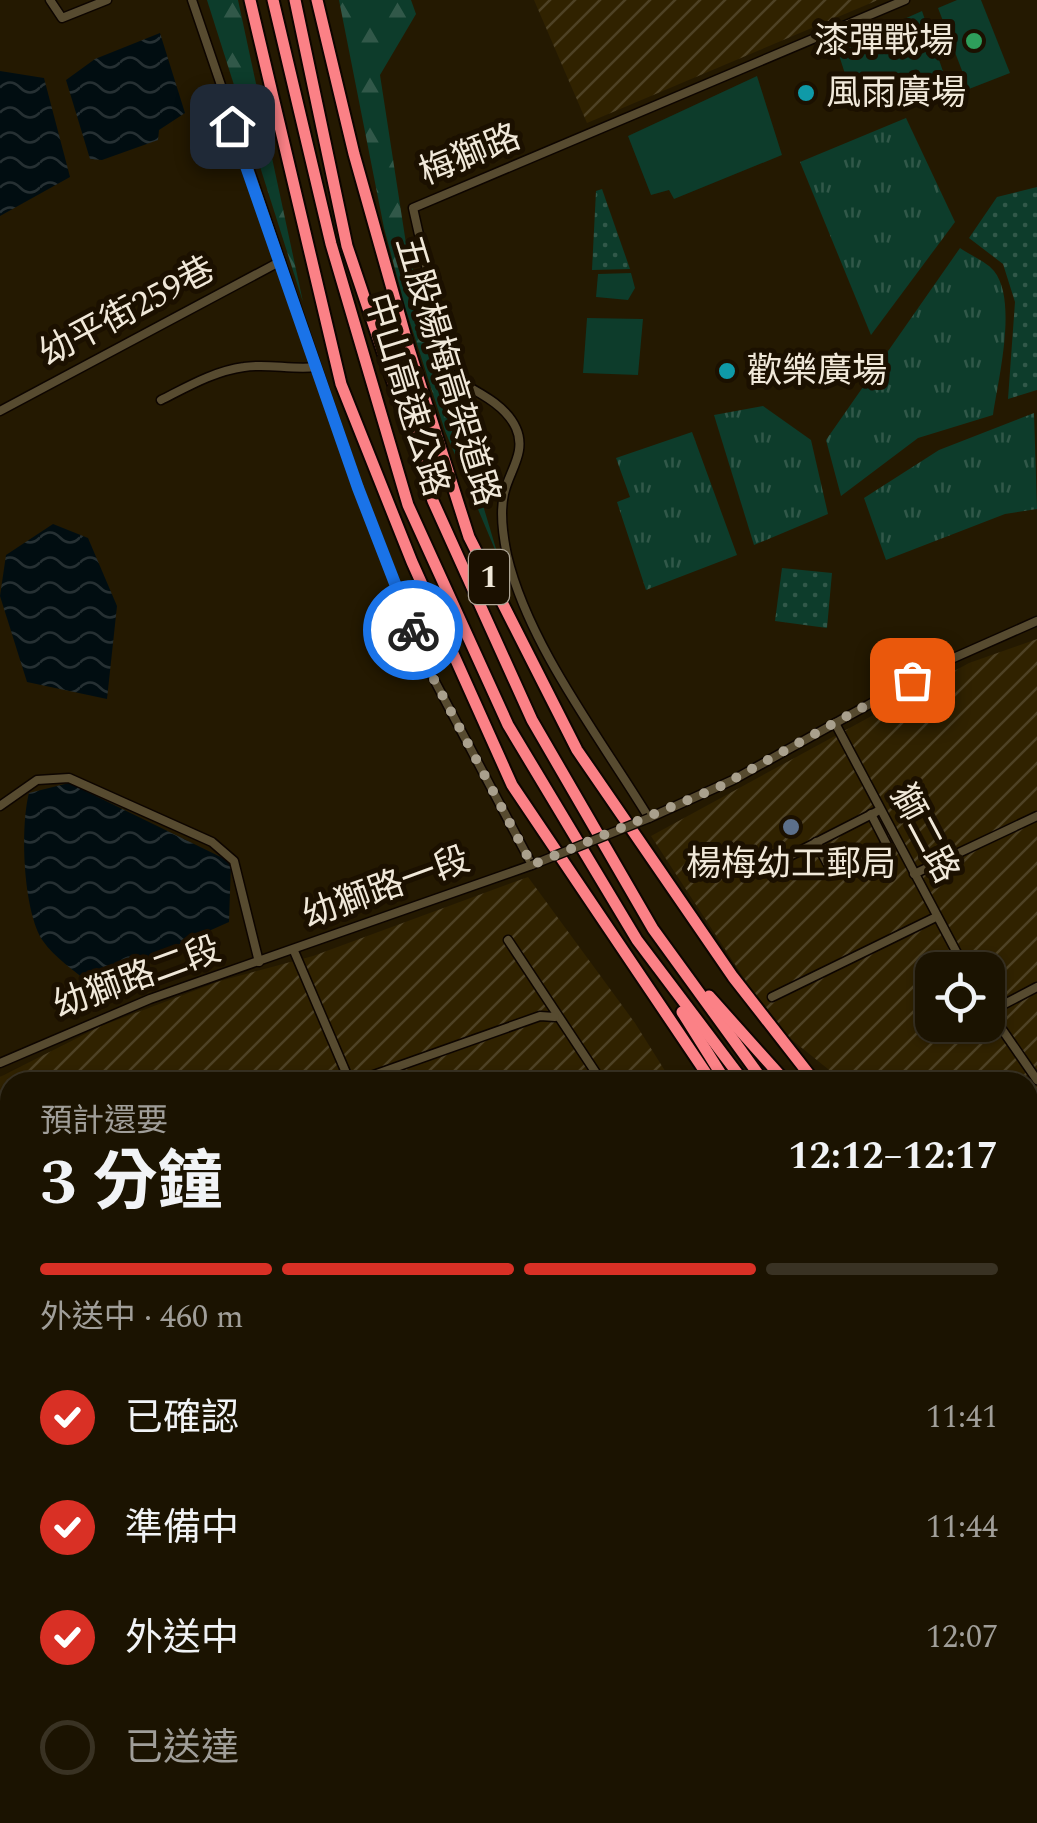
<!DOCTYPE html>
<html lang="zh-TW">
<head>
<meta charset="utf-8">
<style>
  body { margin:0; font-family:Spectral,"Noto Sans TC",serif; background:#241c0b; color:#f1f3f6; height:100vh; display:flex; flex-direction:column; font-size:38px; white-space:nowrap }
  * { box-sizing:border-box; margin:0 }
  p { font-size:32px; color:#a09e99 }
  .icon { flex:none; width:55px; height:55px; fill:none; stroke:currentColor; stroke-width:2; stroke-linecap:round; stroke-linejoin:round }
  .map { position:relative; flex:1; overflow:hidden }
  .details { position:absolute; left:0px; top:1072px; width:1038px; height:752px; display:flex; flex-direction:column; background:#1b1301; border-radius:30px 30px 0 0; box-shadow:0 2px 8px #0004,0 0 0 2px #393223 }
  .details>* { flex:none }
  .tools { position:absolute; left:915px; top:952px; display:grid; gap:20px }
  .tools a { display:grid; place-items:center; width:90px; height:90px; border-radius:20px; background:#1b1301; box-shadow:0 2px 8px #0004,0 0 0 2px #393223; font-size:50px }
  .pin { position:absolute; display:grid; place-items:center; width:85px; height:85px; color:#fff; margin:-42px; border-radius:20px; box-shadow:0 5px 15px #0006 }
  .courier { position:absolute; display:grid; place-items:center; width:100px; height:100px; margin:-50px; border:8px solid #1a73e8; border-radius:50%; background:#fff; color:#222; box-shadow:0 2px 12px #0007 }
  .overview em { font-style:normal; font-weight:700 }
  .overview div { display:flex; flex-direction:column-reverse }
  .overview { display:flex; align-items:center; justify-content:space-between; height:170px; padding:0 40px }
  h1 { font-size:65px; font-weight:700; line-height:75px }
  .bar { display:grid; grid-template-columns:repeat(4,1fr); gap:15px 10px; align-content:center; height:120px; padding:0 40px }
  .bar i { height:12px; border-radius:8px; background:#393223 }
  .bar .selected { background:#d93025 }
  .bar p { grid-column:span 4 }
  ol { padding:0 40px; list-style:none }
  li { display:flex; align-items:center; gap:30px; height:110px }
  li p { margin-inline-start:auto }
  li .icon { padding:10px; border-radius:50%; background:#d93025; color:#fff; stroke-width:4 }
  li:last-child { color:#a09e99 }
  li i { width:55px; height:55px; border:5px solid #393223; border-radius:50% }
  .map>svg:first-child { display:block }
  .industrial { fill:url(#industrial-furrows); fill-rule:evenodd }
  .grass { fill:url(#grass-tufts) }
  .forest { fill:url(#forest-firs) }
  .park { fill:#0d3c2b }
  .garden { fill:url(#garden-dots) }
  .water { fill:url(#water-waves) }
  .lines { fill:none; stroke-linecap:round; stroke-linejoin:round }
  .minor-casing { stroke:#0d0500; stroke-width:11 }
  .highway-casing { stroke:#0d0500; stroke-width:15 }
  .minor { stroke:#574b30; stroke-width:8 }
  .highway { stroke:#fb8186; stroke-width:11 }
  .minor-bridge-casing { stroke:#0d0500; stroke-width:11; stroke-linecap:butt }
  .minor-bridge { stroke:#574b30; stroke-width:8 }
  .done { stroke:#a9a08d; stroke-width:10; stroke-dasharray:0 18 }
  .route { stroke:#1a73e8; stroke-width:12 }
  .leisure-dot { fill:#2e9e5b; stroke:#1b1000; stroke-width:4 }
  .culture-dot { fill:#0f9aa8; stroke:#1b1000; stroke-width:4 }
  .service-dot { fill:#5c6f8a; stroke:#1b1000; stroke-width:4 }
  .labels { text-anchor:middle; dominant-baseline:central; stroke-width:10; stroke-linejoin:round; paint-order:stroke }
  .shield { fill:#1b1000; stroke:#b0a798; stroke-width:2.5 }
  .shield-label { font-size:32px; font-weight:bold; fill:#f0e8d9 }
  .poi-label { font-size:35px; fill:#f0e8d9; stroke:#1b1000; text-anchor:start }
  .street-label { font-size:35px; fill:#f0e8d9; stroke:#1b1000 }
</style>
</head>
<body>
<div class="map">
<svg width="1037" height="1823" viewBox="0 0 1037 1823">
  <defs>
    <pattern id="industrial-furrows" width="10" height="10" patternUnits="userSpaceOnUse" patternTransform="scale(2.5)"><rect width="10" height="10" fill="#302200"/><path d="M-1 1l2-2M0 10L10 0M9 11l2-2" fill="none" stroke="#4e4225"/></pattern>
    <pattern id="grass-tufts" width="24" height="20" patternUnits="userSpaceOnUse" patternTransform="scale(2.5)"><rect width="24" height="20" fill="#0d3c2b"/><path d="M3 7l-1-3M5 7V3M7 7l1-3M15 17l-1-3M17 17v-4M19 17l1-3" fill="none" stroke="#315849"/></pattern>
    <pattern id="forest-firs" width="22" height="20" patternUnits="userSpaceOnUse" patternTransform="scale(2.5)"><rect width="22" height="20" fill="#0d3c2b"/><path d="M5 1l3.5 6h-7zM16 11l3.5 6h-7z" fill="#315849"/></pattern>
    <pattern id="garden-dots" width="8" height="8" patternUnits="userSpaceOnUse" patternTransform="scale(2.5)"><rect width="8" height="8" fill="#0d3c2b"/><path d="M2 2h.1M6 6h.1" fill="none" stroke="#315849" stroke-width="1.8" stroke-linecap="round"/></pattern>
    <pattern id="water-waves" width="16" height="10" patternUnits="userSpaceOnUse" patternTransform="scale(2.5)"><rect width="16" height="10" fill="#010d11"/><path d="M0 5q4-4 8 0t8 0" fill="none" stroke="#263033"/></pattern>
  </defs>
  <rect width="100%" height="100%" fill="#241901"/>
  <g class="industrial">
    <polygon points="534,0 878,0 587,123"/>
    <path d="M1037,639v573l-9,-2v-128h-184l-68,-55 -125,-191 318,-173zM932,970h56v55h-56z"/>
    <polygon points="528,877 635,1023 672,1082 10,1082 10,1283 0,1262 0,1077 101,1026 220,981 313,956"/>
  </g>
  <g class="grass">
    <polygon points="906,118 955,222 871,335 800,162"/>
    <path d="M960,248c10,7 27,14 34,23 24,30 4,109 -1,144l-75,23 -77,58 -15,-56z"/>
    <polygon points="763,406 811,440 828,514 754,545 714,415"/>
    <polygon points="1034,413 1037,509 1005,514 886,560 864,498 939,450"/>
    <polygon points="692,432 737,555 646,590 617,502 630,497 616,458"/>
  </g>
  <g class="forest">
    <polygon points="207,0 238,0 303,302"/>
    <polygon points="339,0 411,0 416,14 380,75 407,250 499,559 445,431 406,310 384,228"/>
  </g>
  <g class="park">
    <polygon points="957,0 981,0 1010,73 969,89 938,8"/>
    <polygon points="922,11 945,77 856,108 837,49"/>
    <polygon points="757,76 782,155 674,199 669,190 651,195 628,136"/>
    <polygon points="631,273 635,288 628,300 596,297 598,274"/>
    <polygon points="587,318 643,319 638,375 583,373"/>
  </g>
  <g class="garden">
    <polygon points="1037,187 1037,390 1008,399 1015,302 1003,264 969,238 997,197"/>
    <polygon points="602,189 630,269 592,270 596,191"/>
    <polygon points="782,568 832,573 827,628 775,621"/>
  </g>
  <g class="water">
    <polygon points="160,33 185,113 159,130 158,140 102,160 90,159 66,80 95,59"/>
    <polygon points="0,71 44,78 70,177 0,216"/>
    <polygon points="53,524 88,538 117,606 107,699 27,682 0,596 6,555"/>
    <path d="M69,783l162,79 -2,60 -139,62c-15,-13 -36,-27 -47,-43 -20,-30 -23,-114 -14,-148z"/>
  </g>
  <g class="lines">
    <g class="minor-casing">
      <g id="minor">
        <polyline points="50,0 62,18 107,0"/>
        <path d="M905,0l-492,208 38,169c22,13 54,26 65,51 11,24 -7,43 -12,66 -4,18 -1,42 3,61 21,90 94,184 142,263l84,-38 216,-120 88,-39"/>
        <path d="M161,400c26,-13 53,-29 83,-33 23,-4 48,3 72,0"/>
        <polyline points="0,411 281,261"/>
        <polyline points="835,723 966,970"/>
        <polyline points="0,806 37,780 69,778 212,842 234,861 259,962"/>
        <polyline points="816,842 832,872 887,845 871,814"/>
        <polyline points="776,863 876,812"/>
        <polyline points="914,874 1037,816"/>
        <polyline points="508,940 602,1082"/>
        <polyline points="294,951 350,1082"/>
        <polyline points="772,997 936,917"/>
        <polyline points="988,1009 1037,1080"/>
        <polyline points="989,1012 1037,987"/>
        <polyline points="0,1063 150,999 532,865 429,670 358,488 192,0"/>
        <polyline points="354,1082 540,1016 555,1017"/>
        <polyline points="1028,1243 1037,1240"/>
        <polyline points="0,1262 10,1280"/>
        <polyline points="1028,1464 1037,1469"/>
        <polyline points="0,1677 10,1688"/>
        <polyline points="1028,1751 1037,1731"/>
        <polyline points="0,1752 10,1743"/>
        <polyline points="0,1789 10,1806"/>
        <polyline points="16,1815 21,1823"/>
        <polyline points="511,1815 515,1823"/>
        <polyline points="653,1823 673,1815"/>
        <polyline points="993,1823 997,1815"/>
      </g>
    </g>
    <g class="highway-casing">
      <g id="highway">
        <polyline points="250,0 341,384 412,562 512,785 712,1082"/>
        <polyline points="273,0 331,244 408,505 508,725 637,940 744,1082"/>
        <polyline points="295,0 347,246 433,501 532,720 653,929 764,1082"/>
        <polyline points="317,0 354,154 409,349 469,537 577,750 733,977 815,1082"/>
        <polyline points="709,996 786,1082"/>
        <polyline points="682,1012 726,1082"/>
        <polyline points="1028,1218 1037,1224"/>
        <polyline points="1028,1300 1037,1309"/>
        <polyline points="1028,1353 1037,1361"/>
        <polyline points="1028,1376 1037,1384"/>
        <polyline points="1028,1409 1037,1417"/>
        <polyline points="1028,1424 1037,1425"/>
      </g>
    </g>
    <use href="#minor" class="minor"/>
    <use href="#highway" class="highway"/>
    <g class="minor-bridge-casing">
      <polyline id="minor-bridge" points="532,865 649,818"/>
    </g>
    <use href="#minor-bridge" class="minor-bridge"/>
  </g>
  <g class="lines">
    <polyline class="done" points="413,630 429,670 532,865 719,787 912,680"/>
    <polyline class="route" points="232,126 358,488 413,630"/>
  </g>
  <circle class="leisure-dot" cx="974" cy="41" r="10"/>
  <g class="culture-dot">
    <circle cx="806" cy="93" r="10"/>
    <circle cx="727" cy="371" r="10"/>
  </g>
  <circle class="service-dot" cx="791" cy="827" r="10"/>
  <g class="labels">
    <rect class="shield" x="469" y="550" width="40" height="54" rx="8"/>
    <g class="shield-label">
      <text x="489" y="577">1</text>
    </g>
    <g class="poi-label">
      <text x="954" y="41" text-anchor="end">漆彈戰場</text>
      <text x="826" y="93">風雨廣場</text>
      <text x="747" y="371">歡樂廣場</text>
      <text x="791" y="864" text-anchor="middle">楊梅幼工郵局</text>
    </g>
    <g class="street-label">
      <text transform="translate(470 155) rotate(-22)">梅獅路</text>
      <text transform="translate(127 312) rotate(-28)">幼平街259巷</text>
      <text transform="translate(447 371) rotate(73)">五股楊梅高架道路</text>
      <text transform="translate(406 395) rotate(73)">中山高速公路</text>
      <text transform="translate(924 834) rotate(62)">獅二路</text>
      <text transform="translate(386 888) rotate(-20)">幼獅路一段</text>
      <text transform="translate(137 978) rotate(-20)">幼獅路二段</text>
    </g>
  </g>
</svg>
<div class="tools">
<a><svg class="icon" aria-label="locate" viewBox="0 0 24 24"><circle cx="12" cy="12" r="6"/><path d="M12 2v4M12 18v4M2 12h4M18 12h4"/></svg></a>
</div>
<div class="pin" style="left:912px;top:680px;background:#ea580c"><svg class="icon" aria-label="bag" viewBox="0 0 24 24"><path d="M5 8h14l-1 12H6zM9 8a3 3 0 0 1 6 0"/></svg></div>
<div class="pin" style="left:232px;top:126px;background:#1f2937"><svg class="icon" aria-label="home" viewBox="0 0 24 24"><path d="M3 11l9-7 9 7M6 9v11h12V9"/></svg></div>
<div class="courier" style="left:413px;top:630px"><svg class="icon" aria-label="bike" viewBox="0 0 24 24"><circle cx="6" cy="16" r="4"/><circle cx="18" cy="16" r="4"/><path d="M6 16l4-8h5l3 8M10 8l3 8H6M13 5h3"/></svg></div>
<section class="details">
<div class="overview"><div><h1>3 分鐘</h1><p>預計還要</p></div><em>12:12–12:17</em></div>
<div class="bar"><i class="selected"></i><i class="selected"></i><i class="selected"></i><i></i><p>外送中 · 460 m</p></div>
<ol>
<li><svg class="icon" aria-label="check" viewBox="0 0 24 24"><path d="M5 12l5 5 9-10"/></svg>已確認<p>11:41</p></li>
<li><svg class="icon" aria-label="check" viewBox="0 0 24 24"><path d="M5 12l5 5 9-10"/></svg>準備中<p>11:44</p></li>
<li><svg class="icon" aria-label="check" viewBox="0 0 24 24"><path d="M5 12l5 5 9-10"/></svg>外送中<p>12:07</p></li>
<li><i></i>已送達</li>
</ol>
</section>
</div>
</body>
</html>
